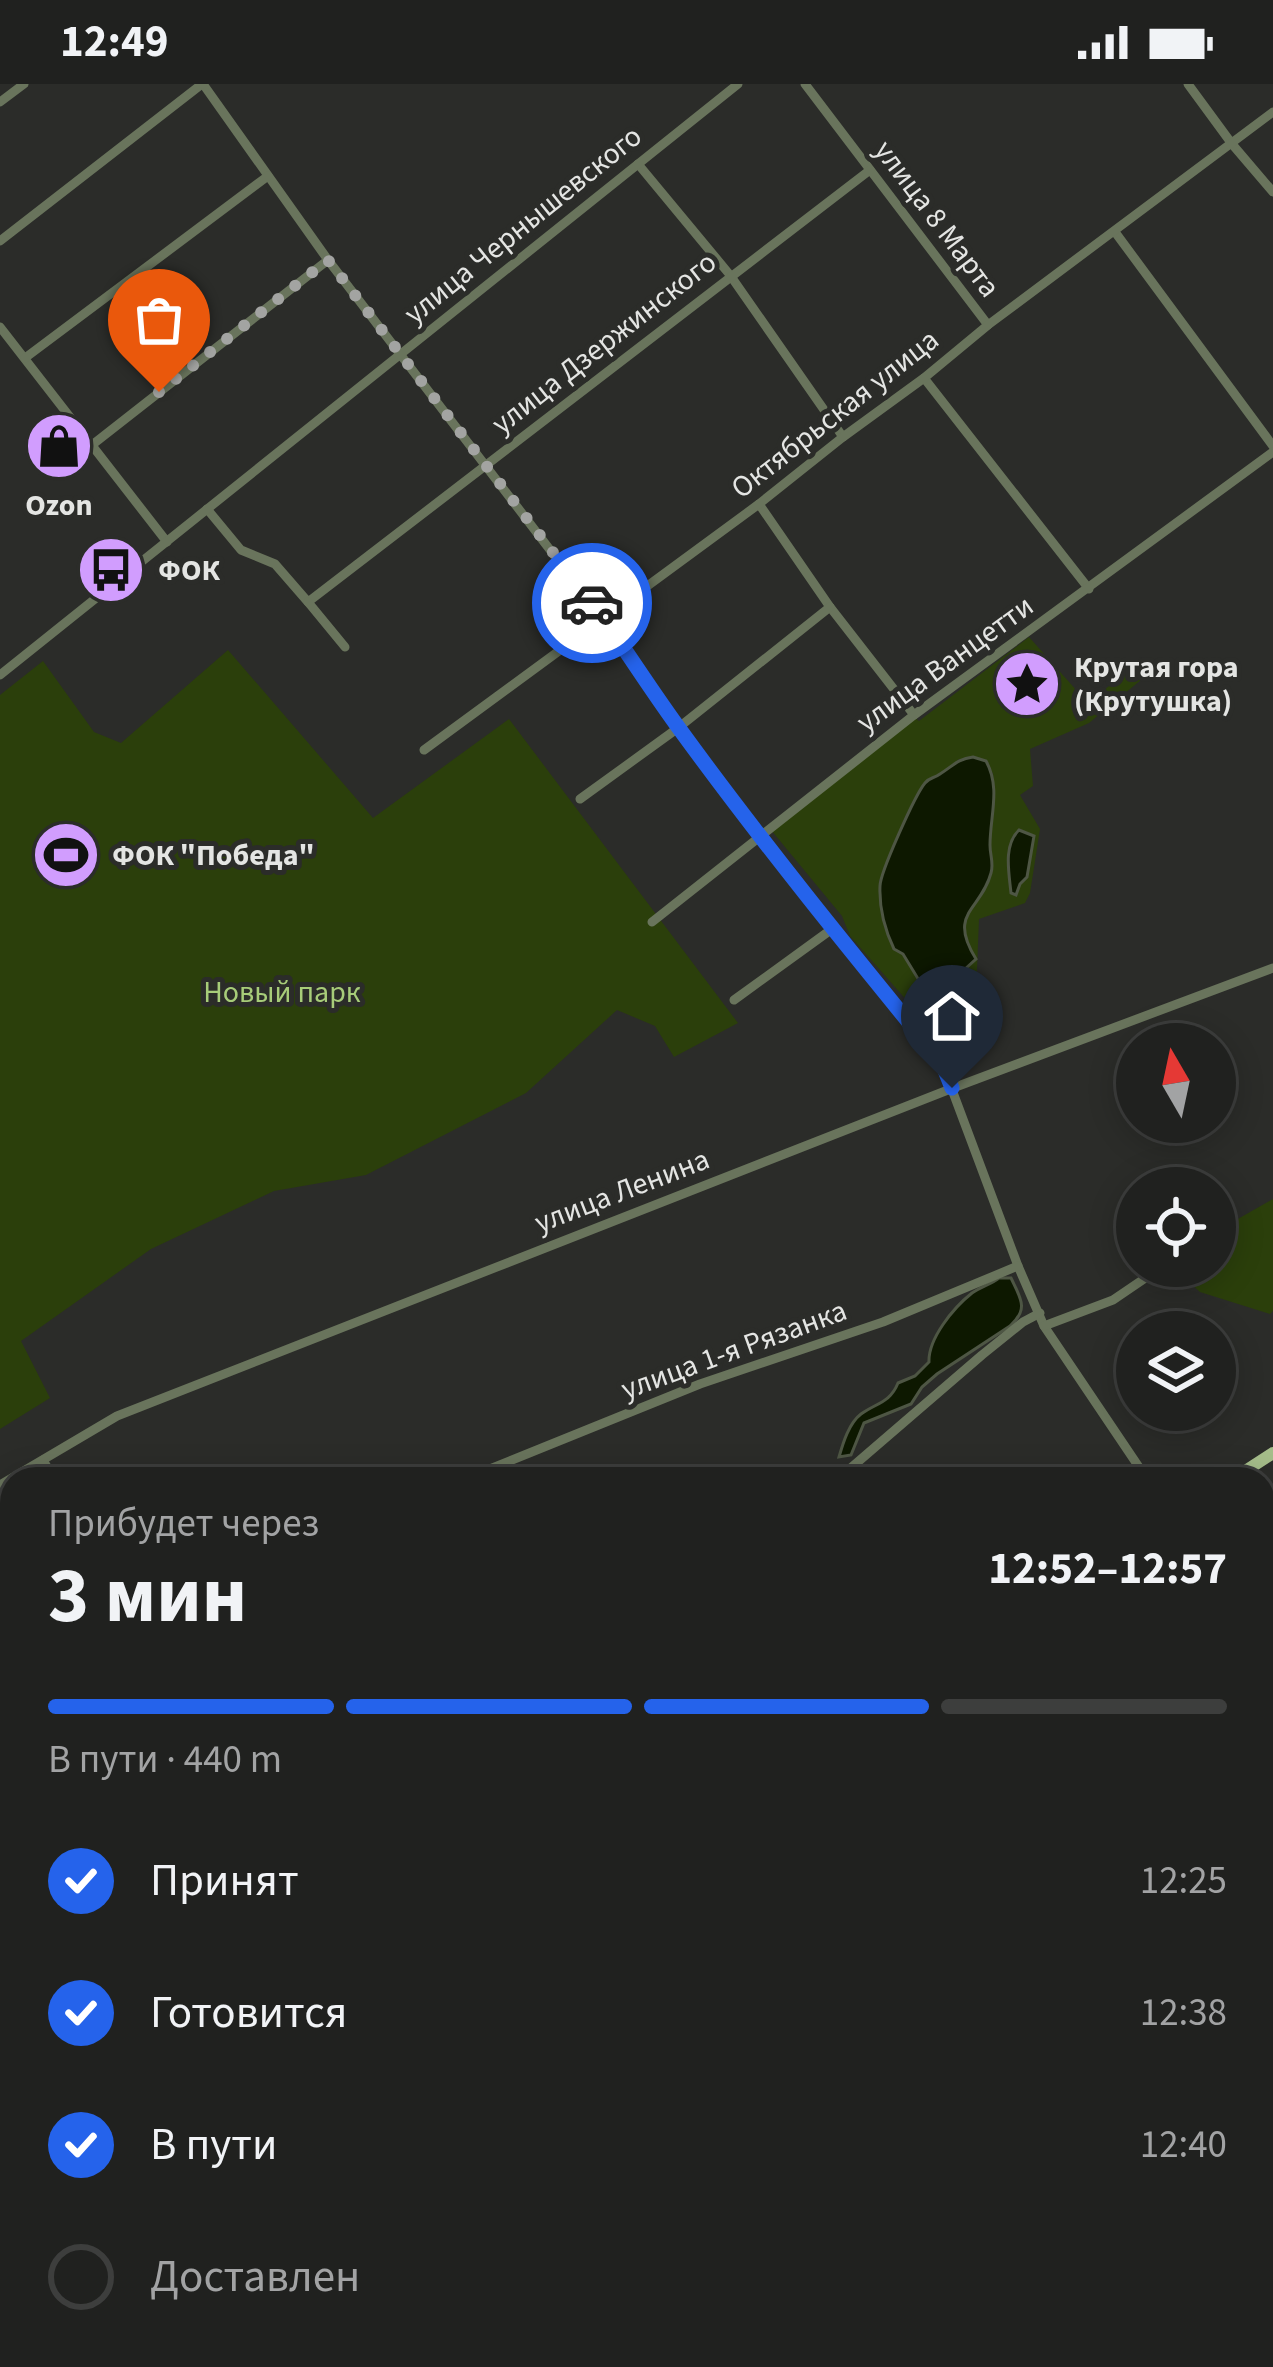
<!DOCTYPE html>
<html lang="ru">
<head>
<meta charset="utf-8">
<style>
  body { margin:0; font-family:"Source Sans 3",sans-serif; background:#2d2e2c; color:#f1f3f6; height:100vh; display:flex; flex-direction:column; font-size:45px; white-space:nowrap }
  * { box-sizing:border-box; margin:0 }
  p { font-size:39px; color:#a2a3a4 }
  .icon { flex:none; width:66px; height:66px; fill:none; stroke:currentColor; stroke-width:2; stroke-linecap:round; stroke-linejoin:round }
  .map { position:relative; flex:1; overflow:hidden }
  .side { position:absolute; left:0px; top:1383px; width:1275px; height:900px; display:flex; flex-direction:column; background:#20211f; border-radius:36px 36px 0 0; box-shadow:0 6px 30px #0003,0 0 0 3px #3d3e3d }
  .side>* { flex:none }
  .needle { width:78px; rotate:351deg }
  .controls { position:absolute; left:1116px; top:939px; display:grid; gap:24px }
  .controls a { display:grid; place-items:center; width:120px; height:120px; border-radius:50%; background:#20211f; box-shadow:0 6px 30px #0003,0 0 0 3px #3d3e3d; font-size:60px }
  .pin { position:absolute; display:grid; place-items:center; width:102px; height:102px; color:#fff; margin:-123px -51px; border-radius:50% 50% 50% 0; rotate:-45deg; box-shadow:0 0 12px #0007 }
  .pin .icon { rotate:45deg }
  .courier { position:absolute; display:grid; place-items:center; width:120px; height:120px; margin:-60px; border:9px solid #2563eb; border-radius:50%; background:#fff; color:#222; box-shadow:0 3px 15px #0007 }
  .overview em { font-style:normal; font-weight:700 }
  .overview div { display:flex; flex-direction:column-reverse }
  .overview { display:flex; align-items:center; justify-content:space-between; height:204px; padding:0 48px }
  h1 { font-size:78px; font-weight:700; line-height:90px }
  .bar { display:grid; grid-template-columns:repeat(4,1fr); gap:18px 12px; align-content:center; height:144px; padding:0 48px }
  .bar i { height:15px; border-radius:9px; background:#3d3e3d }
  .bar .active { background:#2563eb }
  .bar p { grid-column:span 4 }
  ol { padding:0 48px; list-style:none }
  li { display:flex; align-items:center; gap:36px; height:132px }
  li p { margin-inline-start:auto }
  li .icon { padding:12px; border-radius:50%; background:#2563eb; color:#fff; stroke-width:4 }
  li:last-child { color:#a2a3a4 }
  li i { width:66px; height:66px; border:6px solid #3d3e3d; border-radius:50% }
  .status { display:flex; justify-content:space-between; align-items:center; height:84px; padding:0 60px; background:#20211f; direction:ltr }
  .status svg { height:33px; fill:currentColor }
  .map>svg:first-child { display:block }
  .green { fill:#2b3f0b; fill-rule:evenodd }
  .water { fill:#0d1800; stroke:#4e5644; stroke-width:3 }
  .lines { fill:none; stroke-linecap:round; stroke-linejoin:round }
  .minor { stroke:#69745c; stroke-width:9 }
  .major { stroke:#a5bd8a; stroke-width:12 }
  .done { stroke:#a3a4a2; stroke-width:12; stroke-dasharray:0 21.6 }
  .route { stroke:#2563eb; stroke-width:15 }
  .labels { text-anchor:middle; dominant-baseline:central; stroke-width:10; stroke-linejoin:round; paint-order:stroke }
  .street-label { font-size:30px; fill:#e4e5e3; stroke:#2b2c29 }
  .poi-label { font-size:30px; font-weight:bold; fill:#e4e5e3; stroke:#2b2c29; text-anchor:start }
  .park-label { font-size:30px; fill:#a7cc79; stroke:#2b2c29 }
</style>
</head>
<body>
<div class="status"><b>12:49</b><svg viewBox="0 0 49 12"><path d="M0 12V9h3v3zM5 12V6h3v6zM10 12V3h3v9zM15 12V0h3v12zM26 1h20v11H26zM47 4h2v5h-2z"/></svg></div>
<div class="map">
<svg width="1273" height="2283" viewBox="0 0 1273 2283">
  <rect width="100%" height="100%" fill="#2b2c29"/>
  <g class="green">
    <path d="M1029,553l49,55 22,1 35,-27 6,8 6,1 -58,48 -59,26 3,37 -13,9 20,34 -10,64 -5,10 -46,16 -3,75 -44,35 -82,-93 -8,-20 -71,-86 144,-112 4,3zM959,675l34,14c2,24 -2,46 -3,69 0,10 4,19 2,29 -7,39 -45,38 -16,88l-44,41 -29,-46 -22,-54 -2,-19 8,-13 1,-10 18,-43 20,-34 14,-6z"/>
    <polygon points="228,566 373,734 509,635 738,939 674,973 655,942 617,926 526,1009 366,1091 274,1107 151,1165 21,1257 50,1314 0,1345 0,611 43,577 94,648 121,659"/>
    <polygon points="1273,1115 1273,1227 1270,1230 1200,1208 1172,1182 1215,1182 1215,1148"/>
    <polygon points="764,2271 834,2273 954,2283 786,2283"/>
  </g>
  <g class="water">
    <path d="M973,673l13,4c15,27 4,55 4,84 0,11 4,18 1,28 -10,38 -44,39 -15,86l-45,41 -28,-46 -9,-5c-10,-21 -15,-40 -14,-63 0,-13 35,-91 45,-103 5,-6 8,-4 15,-9 13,-8 17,-15 33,-17z"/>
    <path d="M1019,746l15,6 -7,41 -7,7 -4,11 -5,-2c-2,-20 -8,-48 8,-63z"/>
    <path d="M999,1194h12c10,21 18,31 -1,48l-73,48 -15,13 -11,17 -47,19 -13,32 -12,2c4,-14 10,-34 22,-43 15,-11 29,-11 37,-31l17,-7 14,-14c-1,-23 24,-54 43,-69 9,-6 19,-9 27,-15z"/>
  </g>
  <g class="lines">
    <g class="minor">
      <polyline points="203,0 328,176 603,535 678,644 759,751 832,845 942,979 1018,1182 1044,1242 1147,1395"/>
      <polyline points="805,0 988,241"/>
      <polyline points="1188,0 1232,60 1273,108"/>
      <polyline points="0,18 24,0"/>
      <polyline points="638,80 730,191 843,353"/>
      <polyline points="1115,148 1273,362"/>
      <polyline points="0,157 202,0"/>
      <polyline points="0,243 167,458"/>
      <polyline points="25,274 268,92"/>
      <polyline points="924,294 1089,505"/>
      <polyline points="92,361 328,176"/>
      <polyline points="759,420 830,523 914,631"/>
      <polyline points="207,425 241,466 275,480 308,518 870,86"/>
      <polyline points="308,518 345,563"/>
      <polyline points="0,591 738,0"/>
      <polyline points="424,666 759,420 843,353 924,294 988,241 1273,28"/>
      <polyline points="580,715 678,644 830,523"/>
      <polyline points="652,838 914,631 1273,368"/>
      <polyline points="734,916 832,845"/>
      <polyline points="1044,1242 1113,1216 1163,1182"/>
      <polyline points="43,1376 54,1395"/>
      <polyline points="465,1395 700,1300 883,1238 1018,1182"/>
      <polyline points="838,1395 982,1271 1023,1238 1040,1229"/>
      <polyline points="0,1401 117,1332 953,1004 1273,884"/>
      <polyline points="1263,1472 1273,1488"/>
      <polyline points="0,1490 12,1520"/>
      <polyline points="1263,1535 1273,1528"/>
      <polyline points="1263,1698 1273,1690"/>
      <polyline points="0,1742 12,1763"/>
      <polyline points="0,1784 12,1777"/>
      <polyline points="1263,1816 1273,1822"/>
      <polyline points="1263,1942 1273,1948"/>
      <polyline points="0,2005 12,2052"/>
      <polyline points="1263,2066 1273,2071"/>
      <polyline points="0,2135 12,2127"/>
      <polyline points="1263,2192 1273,2197"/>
      <polyline points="138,2271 145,2283"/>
      <polyline points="295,2271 301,2283"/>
      <polyline points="418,2271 424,2283"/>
      <polyline points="541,2271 547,2283"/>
      <polyline points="759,2271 777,2283"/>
      <polyline points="866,2271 1007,2279 1019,2279 1030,2271"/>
      <polyline points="1141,2271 1179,2283"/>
      <polyline points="653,2283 671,2275"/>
    </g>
    <g class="major">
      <polyline points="1233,1395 1273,1369"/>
      <polyline points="724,2283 731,2271"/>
    </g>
  </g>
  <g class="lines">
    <polyline class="done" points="159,308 328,176 592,519"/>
    <path class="route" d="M592,519c31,42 58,86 89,128 83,114 172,223 261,332l10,25"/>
  </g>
  <defs>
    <g id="shop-disc" transform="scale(3.45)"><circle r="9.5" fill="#d19dfe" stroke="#2b2c29"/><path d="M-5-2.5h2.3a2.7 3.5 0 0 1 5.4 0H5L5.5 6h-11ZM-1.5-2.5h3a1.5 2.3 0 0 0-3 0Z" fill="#111"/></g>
    <g id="bus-disc" transform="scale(3.45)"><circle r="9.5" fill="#d19dfe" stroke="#2b2c29"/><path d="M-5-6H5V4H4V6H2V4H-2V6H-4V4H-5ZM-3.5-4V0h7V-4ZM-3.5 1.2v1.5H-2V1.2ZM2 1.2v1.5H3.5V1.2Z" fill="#111"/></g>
    <g id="sight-disc" transform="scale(3.45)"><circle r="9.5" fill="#d19dfe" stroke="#2b2c29"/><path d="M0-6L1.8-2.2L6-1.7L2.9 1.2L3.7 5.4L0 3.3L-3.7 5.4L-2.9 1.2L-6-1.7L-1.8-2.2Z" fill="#111"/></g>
    <g id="stadium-disc" transform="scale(3.45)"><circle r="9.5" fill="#d19dfe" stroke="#2b2c29"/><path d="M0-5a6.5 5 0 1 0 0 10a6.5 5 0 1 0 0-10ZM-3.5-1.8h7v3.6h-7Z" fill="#111"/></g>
  </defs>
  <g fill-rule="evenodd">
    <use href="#shop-disc" x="59" y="362"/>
    <use href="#bus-disc" x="111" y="486"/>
    <use href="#sight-disc" x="1027" y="600"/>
    <use href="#stadium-disc" x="66" y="771"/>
  </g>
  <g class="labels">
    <g class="street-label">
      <text transform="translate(937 135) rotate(53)">улица 8 Марта</text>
      <text transform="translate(523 141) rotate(-39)">улица Чернышевского</text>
      <text transform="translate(604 259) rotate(-38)">улица Дзержинского</text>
      <text transform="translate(835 330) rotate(-38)">Октябрьская улица</text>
      <text transform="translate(945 580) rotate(-36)">улица Ванцетти</text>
      <text transform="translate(622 1107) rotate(-21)">улица Ленина</text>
      <text transform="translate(734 1266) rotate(-20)">улица 1-я Рязанка</text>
    </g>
    <g class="poi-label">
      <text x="59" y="421" text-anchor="middle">Ozon</text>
      <text x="158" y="486">ФОК</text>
      <text x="1074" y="583">Крутая гора<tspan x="1074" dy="34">(Крутушка)</tspan></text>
      <text x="112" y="771">ФОК "Победа"</text>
    </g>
    <g class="park-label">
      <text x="282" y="908">Новый парк</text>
    </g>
  </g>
</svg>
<div class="controls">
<a><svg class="needle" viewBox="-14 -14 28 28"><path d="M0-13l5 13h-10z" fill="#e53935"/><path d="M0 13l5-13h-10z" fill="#a2a3a4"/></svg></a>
<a><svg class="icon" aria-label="locate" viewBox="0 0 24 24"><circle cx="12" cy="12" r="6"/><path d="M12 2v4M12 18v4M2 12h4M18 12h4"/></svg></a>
<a><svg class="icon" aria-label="layers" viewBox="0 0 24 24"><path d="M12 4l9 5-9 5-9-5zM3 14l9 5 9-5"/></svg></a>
</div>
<div class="pin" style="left:159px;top:308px;background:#ea580c"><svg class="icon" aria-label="bag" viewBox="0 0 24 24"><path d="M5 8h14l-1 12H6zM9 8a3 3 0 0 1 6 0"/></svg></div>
<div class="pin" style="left:952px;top:1004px;background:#1f2937"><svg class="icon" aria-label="home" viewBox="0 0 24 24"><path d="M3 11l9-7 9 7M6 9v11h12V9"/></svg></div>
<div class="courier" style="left:592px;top:519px"><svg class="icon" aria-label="car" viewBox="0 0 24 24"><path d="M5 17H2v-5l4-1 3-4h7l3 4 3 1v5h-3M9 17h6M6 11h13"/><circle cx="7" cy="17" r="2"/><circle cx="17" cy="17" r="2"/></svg></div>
<section class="side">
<div class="overview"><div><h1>3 мин</h1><p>Прибудет через</p></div><em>12:52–12:57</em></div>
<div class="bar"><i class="active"></i><i class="active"></i><i class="active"></i><i></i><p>В пути · 440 m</p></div>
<ol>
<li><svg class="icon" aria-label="check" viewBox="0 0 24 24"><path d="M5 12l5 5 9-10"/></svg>Принят<p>12:25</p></li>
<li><svg class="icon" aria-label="check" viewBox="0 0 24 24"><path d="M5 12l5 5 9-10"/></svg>Готовится<p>12:38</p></li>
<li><svg class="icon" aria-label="check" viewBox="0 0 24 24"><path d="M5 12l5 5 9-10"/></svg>В пути<p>12:40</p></li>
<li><i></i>Доставлен</li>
</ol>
</section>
</div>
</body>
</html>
